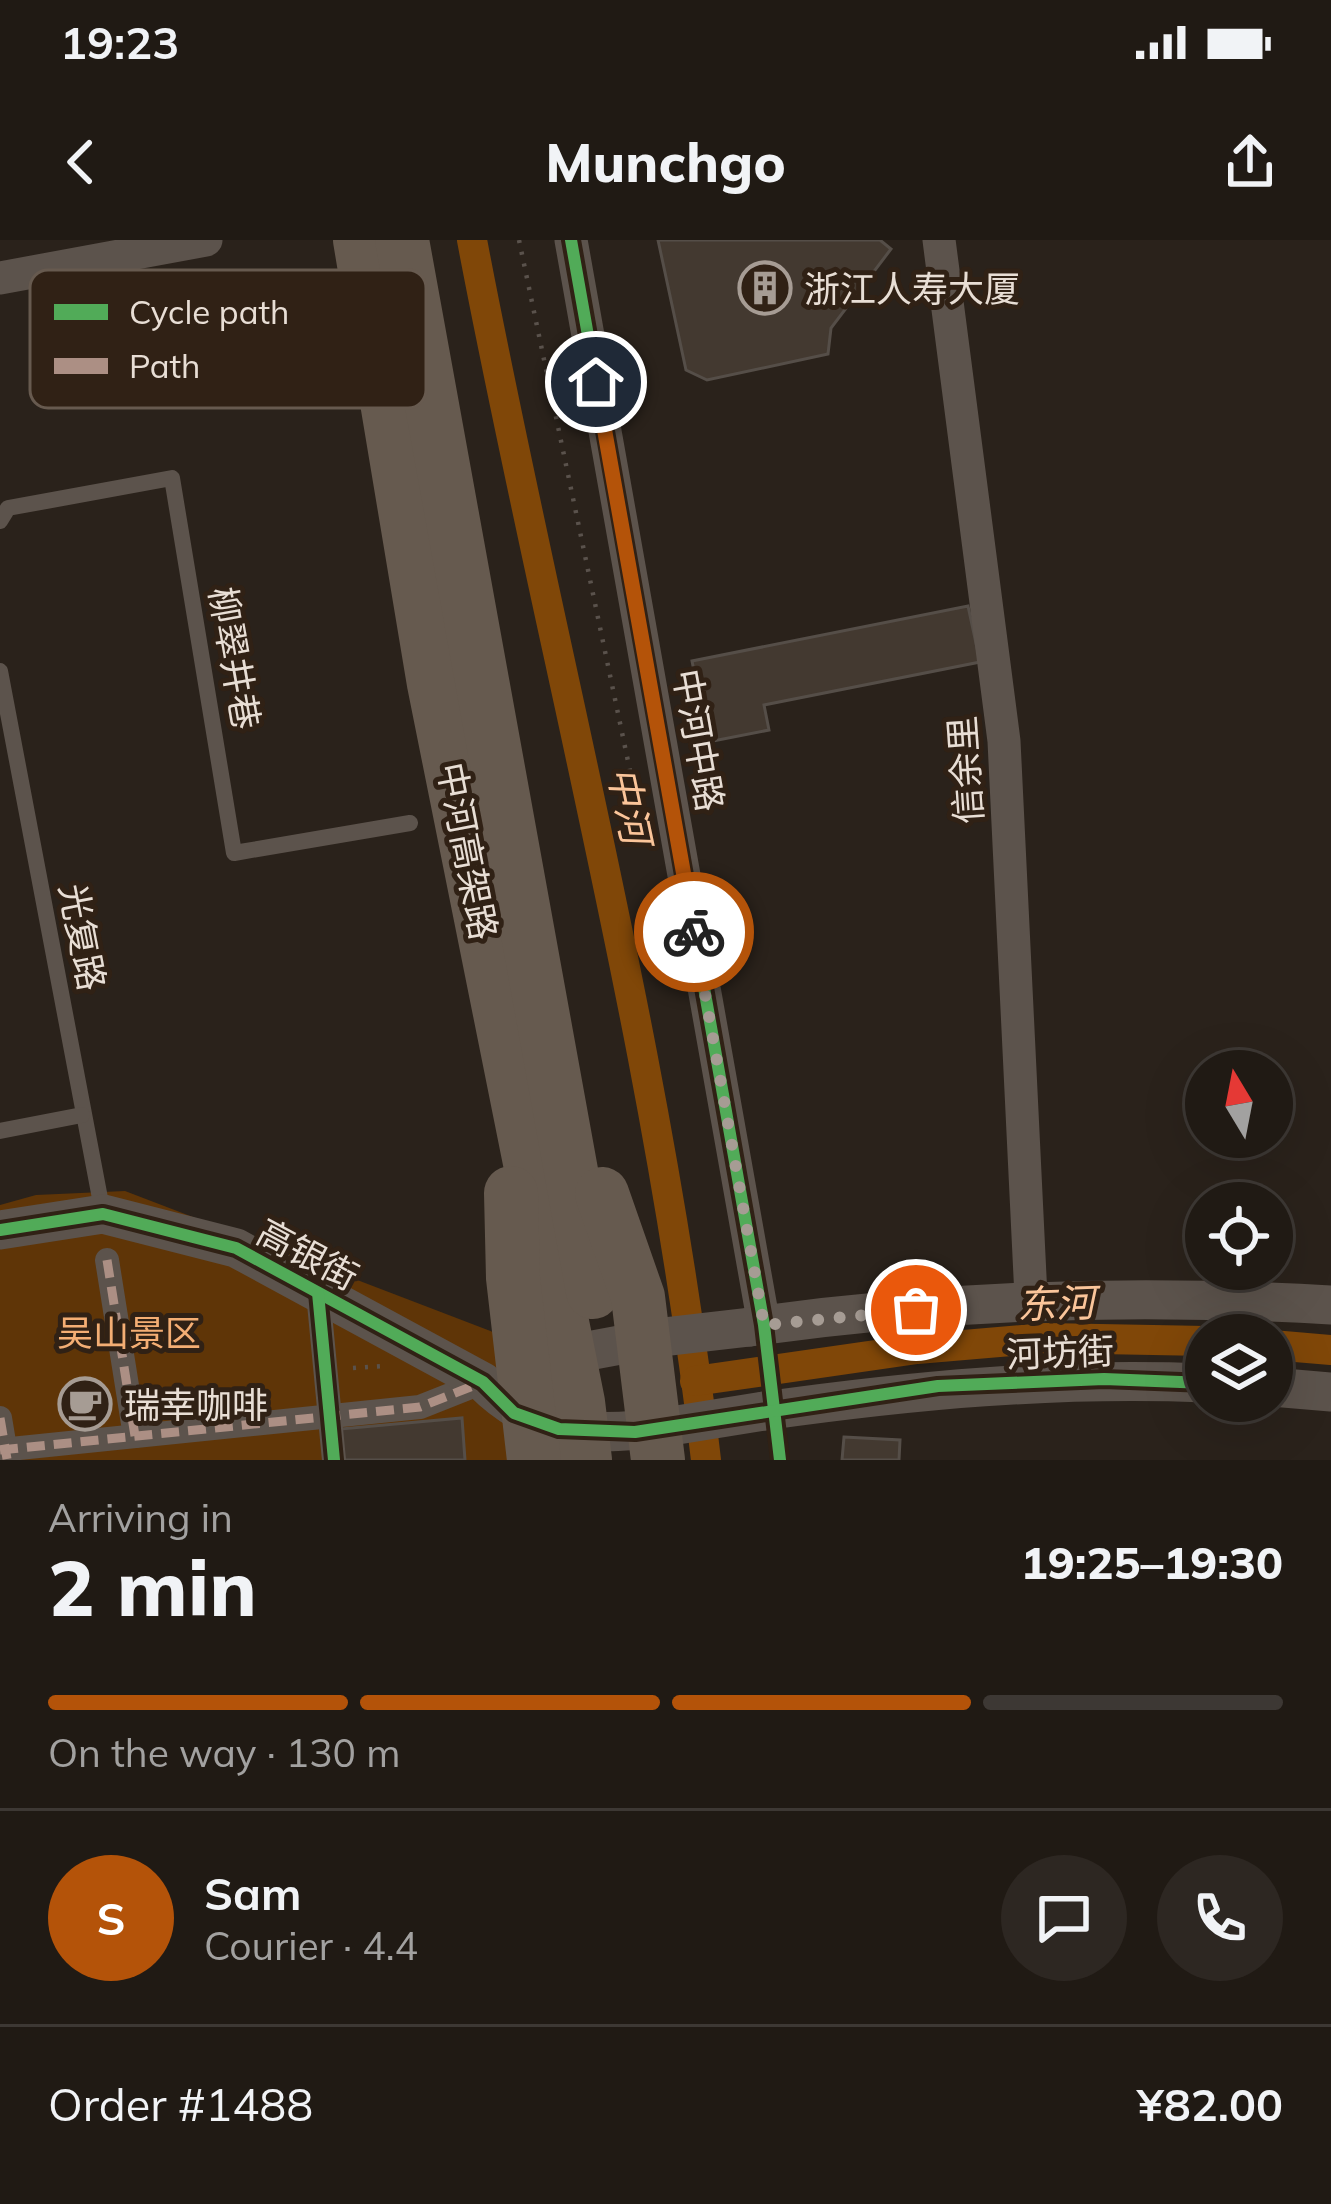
<!DOCTYPE html>
<html lang="en">
<head>
<meta charset="utf-8">
<style>
  body { margin:0; font-family:Mulish,"Noto Sans SC",sans-serif; background:#2d2722; color:#f1f3f6; height:100vh; display:flex; flex-direction:column; font-size:45px; white-space:nowrap }
  * { box-sizing:border-box; margin:0 }
  p { font-size:39px; color:#a2a1a0 }
  .icon { flex:none; width:66px; height:66px; fill:none; stroke:currentColor; stroke-width:2; stroke-linecap:round; stroke-linejoin:round }
  .map { position:relative; height:1220px; overflow:hidden }
  .details { display:flex; flex-direction:column; background:#201a14; flex:1 }
  .details>* { flex:none }
  .needle { width:78px; rotate:350deg }
  .tools { position:absolute; left:1185px; top:810px; display:grid; gap:24px }
  .tools a { display:grid; place-items:center; width:108px; height:108px; border-radius:50%; background:#201a14; box-shadow:0 12px 48px #0002,0 0 0 3px #3d3834; font-size:60px }
  .pin { position:absolute; display:grid; place-items:center; width:102px; height:102px; color:#fff; margin:-51px; border:6px solid #fff; border-radius:50%; box-shadow:0 3px 12px #0007 }
  .courier { position:absolute; display:grid; place-items:center; width:120px; height:120px; margin:-60px; border:9px solid #b45309; border-radius:50%; background:#fff; color:#222; box-shadow:0 3px 15px #0007 }
  .overview em { font-style:normal; font-weight:800 }
  .overview div { display:flex; flex-direction:column-reverse }
  .overview { display:flex; align-items:center; justify-content:space-between; height:204px; padding:0 48px }
  h1 { font-size:78px; font-weight:800; line-height:90px }
  .bar { display:grid; grid-template-columns:repeat(4,1fr); gap:18px 12px; align-content:center; height:144px; padding:0 48px }
  .bar i { height:15px; border-radius:9px; background:#3d3834 }
  .bar .current { background:#b45309 }
  .bar p { grid-column:span 4 }
  .line { display:flex; align-items:center; gap:30px; padding:0 48px; border-top:3px solid #3d3834 }
  .line div { flex:1 }
  .round { display:grid; place-items:center; flex:none; width:126px; height:126px; border-radius:63px; background:#2d2722 }
  .status { display:flex; justify-content:space-between; align-items:center; height:84px; padding:0 60px; background:#201a14; direction:ltr }
  .status svg { height:33px; fill:currentColor }
  header { display:flex; justify-content:space-between; align-items:center; height:156px; padding:0 48px; background:#201a14; font-size:54px; font-weight:800 }
  .map>svg:first-child { display:block }
  .green { fill:#5f3507 }
  .lines { fill:none; stroke-linecap:round; stroke-linejoin:round }
  .canal { stroke:#804708; stroke-width:30 }
  .building { fill:#433930; stroke:#554e48; stroke-width:3 }
  .path { stroke:#5a524c; stroke-width:4.5; stroke-dasharray:3 9; stroke-linecap:butt }
  .service { stroke:#5c534c; stroke-width:16 }
  .pedestrian { stroke:#5c534c; stroke-width:24 }
  .minor { stroke:#5c534c; stroke-width:33 }
  .tertiary { stroke:#5c534c; stroke-width:39 }
  .tertiary-bridge { stroke:#5c534c; stroke-width:39 }
  .trunk-bridge { stroke:#665a4f; stroke-width:54 }
  .quiet { stroke:#ac8f84; stroke-width:9; stroke-dasharray:18 9; stroke-linecap:butt }
  .cycleway-casing { stroke:#302115; stroke-width:20 }
  .cycleway { stroke:#51ab58; stroke-width:12 }
  .done { stroke:#a69c94; stroke-width:12; stroke-dasharray:0 21.6 }
  .route { stroke:#b45309; stroke-width:15 }
  .labels { text-anchor:middle; dominant-baseline:central; stroke-width:10; stroke-linejoin:round; paint-order:stroke }
  .poi-label { font-size:36px; fill:#e8ded5; stroke:#302115; text-anchor:start }
  .street-label { font-size:36px; fill:#e8ded5; stroke:#302115 }
  .park-label { font-size:36px; fill:#f4ae74; stroke:#302115 }
  .water-label { font-size:39px; font-style:italic; fill:#fbc59a; stroke:#302115 }
  .key { fill:#302115; stroke:#675a4f; stroke-width:3 }
  .key-label { font-size:33px; fill:#e8ded5 }
</style>
</head>
<body>
<div class="status"><b>19:23</b><svg viewBox="0 0 49 12"><path d="M0 12V9h3v3zM5 12V6h3v6zM10 12V3h3v9zM15 12V0h3v12zM26 1h20v11H26zM47 4h2v5h-2z"/></svg></div>
<header><svg class="icon" aria-label="back" viewBox="0 0 24 24"><path d="M15 5l-7 7 7 7"/></svg>Munchgo<svg class="icon" aria-label="share" viewBox="0 0 24 24"><path d="M12 15V3M7 8l5-5 5 5M5 13v7h14v-7"/></svg></header>
<div class="map">
<svg width="1331" height="1220" viewBox="0 0 1331 1220">
  <rect width="100%" height="100%" fill="#2a221b"/>
  <polygon class="green" points="125,951 519,1102 523,1220 0,1220 0,965 36,955"/>
  <g class="lines">
    <g class="canal">
      <path d="M472,0c77,406 187,808 234,1220"/>
      <polyline points="1272,1105 1331,1110"/>
      <polyline points="695,1141 917,1109 1046,1098 1206,1101"/>
    </g>
  </g>
  <g class="building">
    <polygon points="658,0 880,0 891,9 831,88 828,114 707,140 686,130"/>
    <polygon points="968,366 980,422 764,465 769,490 708,502 692,421"/>
    <polygon points="462,1178 465,1220 343,1220 340,1189"/>
    <polygon points="844,1197 900,1200 899,1220 842,1220"/>
  </g>
  <g class="lines">
    <g class="path">
      <polyline points="519,0 643,593"/>
      <polyline points="353,1128 384,1126"/>
    </g>
    <g class="service">
      <polyline points="0,281 8,268 172,238 234,613 410,583"/>
      <polyline points="0,431 103,974"/>
      <polyline points="0,891 82,875"/>
      <polyline points="764,1085 780,1220"/>
    </g>
    <g class="pedestrian">
      <polyline points="107,1020 135,1196"/>
      <polyline points="318,1053 334,1220"/>
      <polyline points="0,1178 7,1220"/>
      <polyline points="0,1210 420,1167 483,1142"/>
    </g>
    <g class="minor">
      <polyline points="571,0 764,1085"/>
      <polyline points="939,0 1004,501 1031,1057"/>
      <polyline points="0,38 206,0"/>
    </g>
    <g class="tertiary">
      <path d="M0,990l103,-16 133,34 247,134c55,55 113,55 188,44"/>
      <path d="M750,1087c194,-28 386,-33 581,-22"/>
      <polyline points="545,1119 663,1097"/>
      <polyline points="1272,1147 1331,1152"/>
      <path d="M764,1171c150,-21 290,-34 442,-28"/>
    </g>
    <g class="tertiary-bridge">
      <polyline points="663,1097 750,1087"/>
      <polyline points="671,1186 764,1171"/>
    </g>
    <g class="trunk-bridge">
      <polyline points="360,0 434,444 578,1162 585,1220"/>
      <polyline points="402,0 593,1052"/>
      <polyline points="511,953 513,1038 534,1220"/>
      <polyline points="602,954 638,1057 658,1220"/>
    </g>
    <g class="quiet">
      <polyline points="107,1020 135,1196"/>
      <polyline points="0,1178 7,1219"/>
      <polyline points="0,1210 420,1167 483,1142"/>
    </g>
    <g class="cycleway-casing">
      <g id="cycleway">
        <polyline points="571,0 764,1085 780,1220"/>
        <polyline points="0,990 103,974 236,1008 483,1142 514,1173 559,1189 635,1192 938,1146 1104,1139 1206,1143"/>
        <polyline points="318,1053 334,1220"/>
      </g>
    </g>
    <use href="#cycleway" class="cycleway"/>
  </g>
  <g class="lines">
    <polyline class="done" points="694,692 764,1085 916,1070"/>
    <polyline class="route" points="596,142 694,692"/>
  </g>
  <defs>
    <g id="building-ring" transform="scale(2.7)"><circle r="9.5" fill="#302115" stroke="#a69c94" stroke-width="1.5"/><path d="M-4-6H4V6H1V3H-1V6H-4ZM-2.5-4.3h1.7v1.8h-1.7ZM.8-4.3h1.7v1.8H.8ZM-2.5-1h1.7V.8h-1.7ZM.8-1h1.7V.8H.8Z" fill="#a69c94"/></g>
    <g id="cafe-ring" transform="scale(2.7)"><circle r="9.5" fill="#302115" stroke="#a69c94" stroke-width="1.5"/><path d="M-5.5-4.5H6V0H3Q3 3.5 0 3.5H-2.5Q-5.5 3.5-5.5 0ZM3-3.2v2h1.7v-2ZM-6 4.5H4V6H-6Z" fill="#a69c94"/></g>
  </defs>
  <g fill-rule="evenodd">
    <use href="#building-ring" x="765" y="48"/>
    <use href="#cafe-ring" x="85" y="1164"/>
  </g>
  <g class="labels">
    <g class="poi-label">
      <text x="804" y="48">浙江人寿大厦</text>
      <text x="124" y="1164">瑞幸咖啡</text>
    </g>
    <g class="street-label">
      <text transform="translate(235 418) rotate(80)">柳翠井巷</text>
      <text transform="translate(699 500) rotate(80)">中河中路</text>
      <text transform="translate(965 530) rotate(-94)">信余里</text>
      <text transform="translate(468 611) rotate(79)">中河高架路</text>
      <text transform="translate(83 697) rotate(79)">光复路</text>
      <text transform="translate(308 1014) rotate(28)">高银街</text>
      <text transform="translate(1060 1112) rotate(-2)">河坊街</text>
    </g>
    <g class="park-label">
      <text x="129" y="1092">吴山景区</text>
    </g>
    <g class="water-label">
      <text transform="translate(630 565) rotate(78)">中河</text>
      <text transform="translate(1056 1063) rotate(-2)">东河</text>
    </g>
  </g>
  <rect x="30" y="30" width="396" height="138" rx="18" class="key"/>
  <rect x="54" y="64" width="54" height="16" fill="#51ab58"/>
  <rect x="54" y="118" width="54" height="16" fill="#ac8f84"/>
  <g class="key-label">
    <text x="129" y="84">Cycle path</text>
    <text x="129" y="138">Path</text>
  </g>
</svg>
<div class="tools">
<a><svg class="needle" viewBox="-14 -14 28 28"><path d="M0-13l5 13h-10z" fill="#e53935"/><path d="M0 13l5-13h-10z" fill="#a2a1a0"/></svg></a>
<a><svg class="icon" aria-label="locate" viewBox="0 0 24 24"><circle cx="12" cy="12" r="6"/><path d="M12 2v4M12 18v4M2 12h4M18 12h4"/></svg></a>
<a><svg class="icon" aria-label="layers" viewBox="0 0 24 24"><path d="M12 4l9 5-9 5-9-5zM3 14l9 5 9-5"/></svg></a>
</div>
<div class="pin" style="left:916px;top:1070px;background:#ea580c"><svg class="icon" aria-label="bag" viewBox="0 0 24 24"><path d="M5 8h14l-1 12H6zM9 8a3 3 0 0 1 6 0"/></svg></div>
<div class="pin" style="left:596px;top:142px;background:#1f2937"><svg class="icon" aria-label="home" viewBox="0 0 24 24"><path d="M3 11l9-7 9 7M6 9v11h12V9"/></svg></div>
<div class="courier" style="left:694px;top:692px"><svg class="icon" aria-label="bike" viewBox="0 0 24 24"><circle cx="6" cy="16" r="4"/><circle cx="18" cy="16" r="4"/><path d="M6 16l4-8h5l3 8M10 8l3 8H6M13 5h3"/></svg></div>
</div>
<section class="details">
<div class="overview"><div><h1>2 min</h1><p>Arriving in</p></div><em>19:25–19:30</em></div>
<div class="bar"><i class="current"></i><i class="current"></i><i class="current"></i><i></i><p>On the way · 130 m</p></div>
<div class="line" style="height:216px"><b class="round" style="background:#b45309;color:#fff">S</b><div><b>Sam</b><p>Courier · 4.4</p></div><a class="round"><svg class="icon" aria-label="chat" viewBox="0 0 24 24"><path d="M4 5h16v11H9l-5 4z"/></svg></a><a class="round"><svg class="icon" aria-label="phone" viewBox="0 0 24 24"><path d="M5 4h4l2 5-3 2q2 4 5 5l2-3 5 2v4C11 20 4 13 5 4z"/></svg></a></div>
<div class="line" style="height:156px"><div>Order #1488</div><b>¥82.00</b></div>
</section>
</body>
</html>
